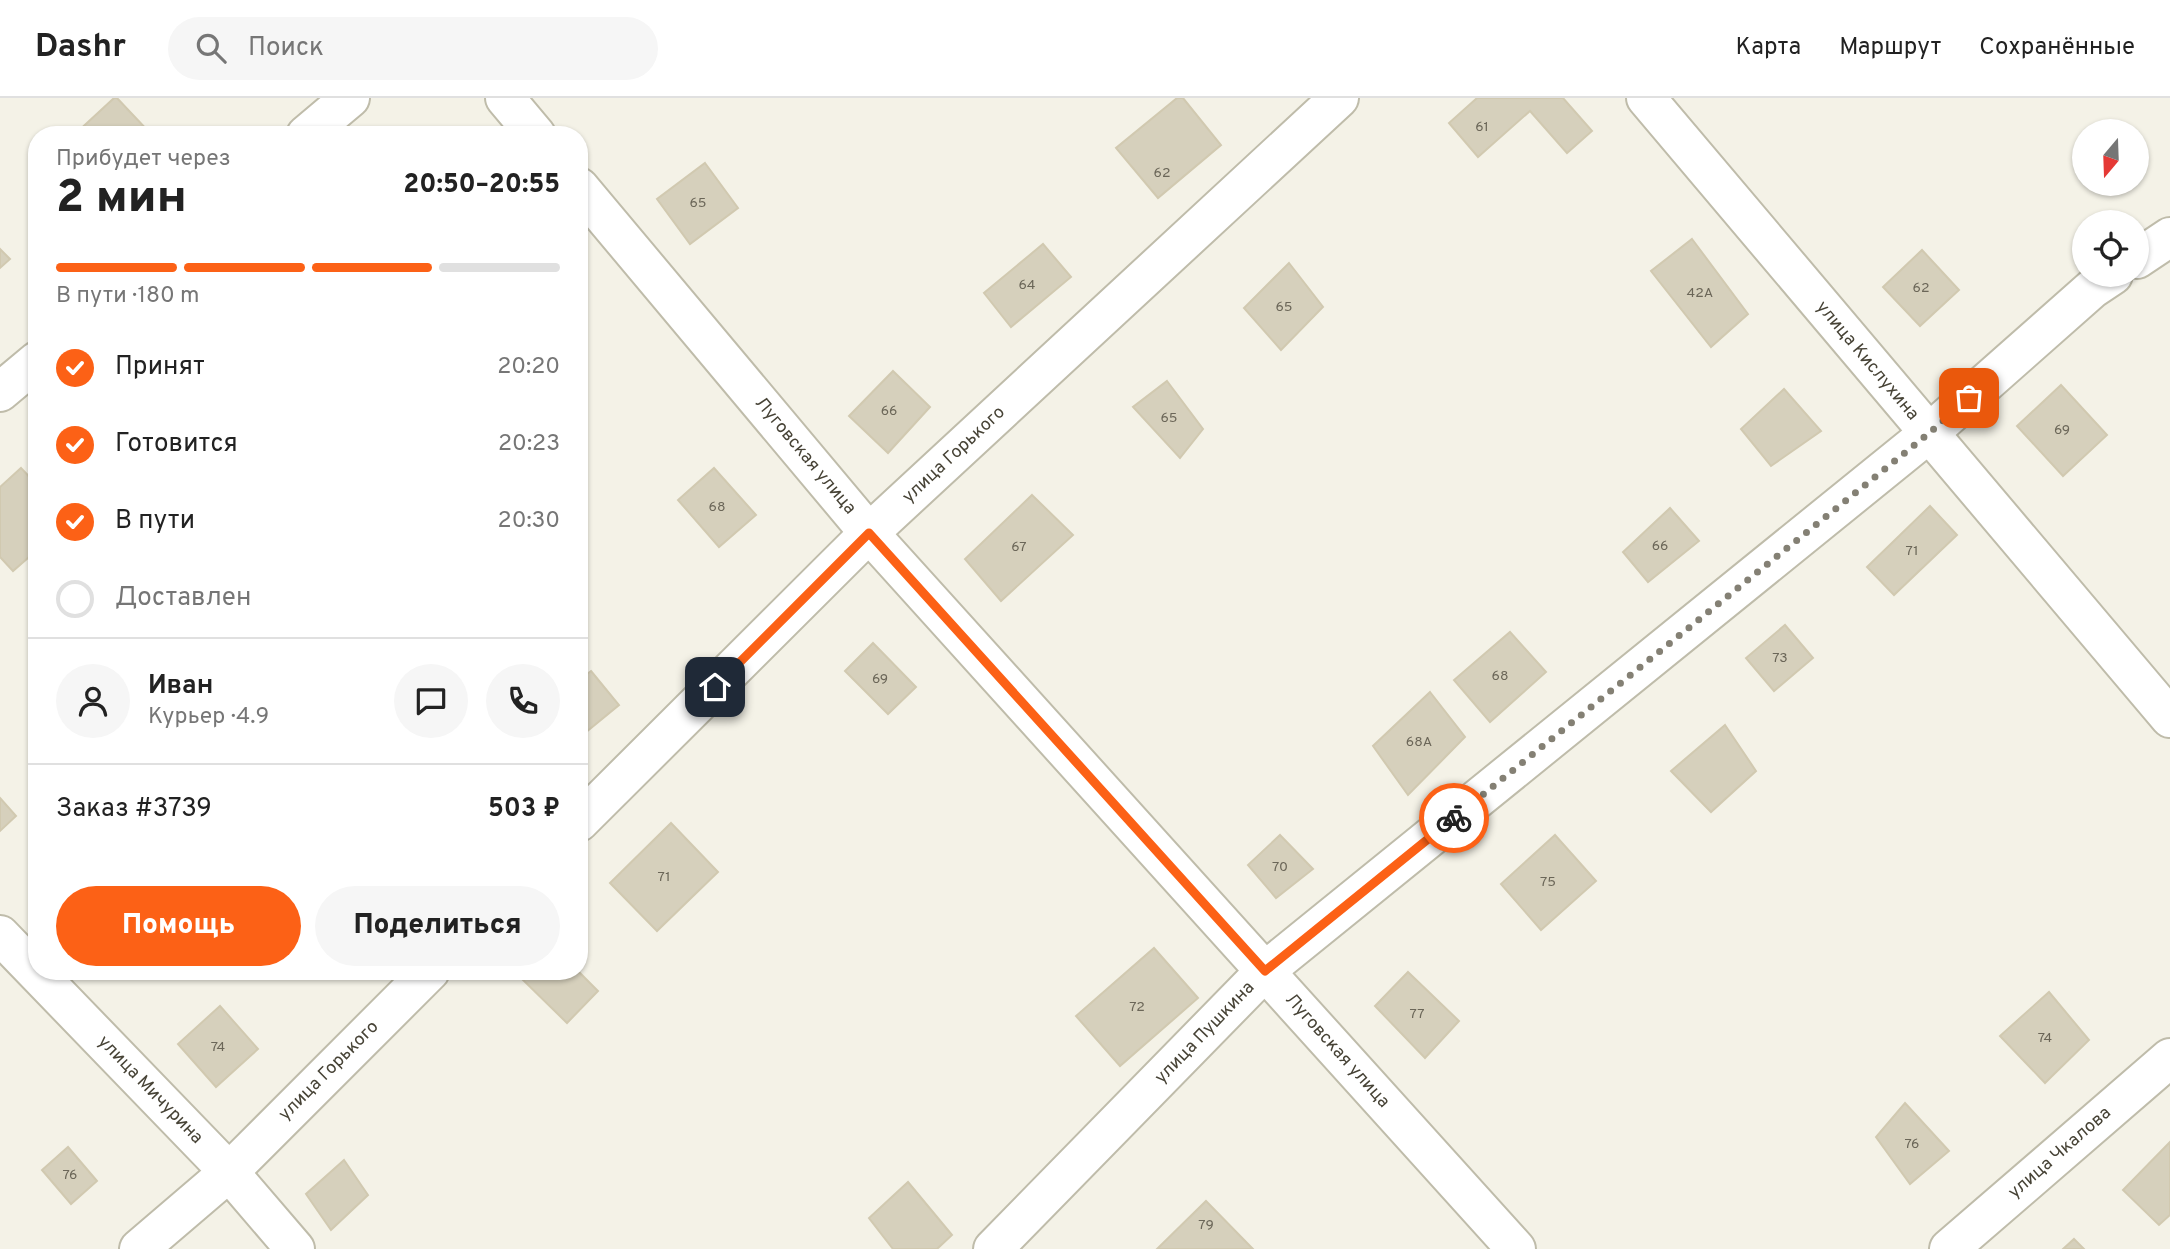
<!DOCTYPE html>
<html lang="ru">
<head>
<meta charset="utf-8">
<style>
  body { margin:0; font-family:Overpass,sans-serif; background:#f6f6f6; color:#222; height:100vh; display:flex; flex-direction:column; font-size:26px; white-space:nowrap }
  * { box-sizing:border-box; margin:0 }
  p { font-size:23px; color:#767676 }
  .icon { flex:none; width:38px; height:38px; fill:none; stroke:currentColor; stroke-width:2; stroke-linecap:round; stroke-linejoin:round }
  .map { position:relative; flex:1; overflow:hidden }
  .details { position:absolute; left:28px; top:28px; width:560px; height:854px; display:flex; flex-direction:column; background:#fff; border-radius:28px; box-shadow:0 2px 5px #0004 }
  .details>* { flex:none }
  .needle { width:46px; rotate:199deg }
  .buttons { position:absolute; left:2072px; top:21px; display:grid; gap:14px }
  .buttons a { display:grid; place-items:center; width:77px; height:77px; border-radius:50%; background:#fff; box-shadow:0 2px 5px #0004; font-size:35px }
  .pin { position:absolute; display:grid; place-items:center; width:60px; height:60px; color:#fff; margin:-30px; border-radius:14px; box-shadow:0 4px 10px #0006 }
  .courier { position:absolute; display:grid; place-items:center; width:70px; height:70px; margin:-35px; border:5px solid #fc6116; border-radius:50%; background:#fff; color:#222; box-shadow:0 2px 9px #0007 }
  .head em { font-style:normal; font-weight:800 }
  .head div { display:flex; flex-direction:column-reverse }
  .head { display:flex; align-items:center; justify-content:space-between; height:119px; padding:0 28px }
  h1 { font-size:46px; font-weight:800; line-height:52px }
  .bar { display:grid; grid-template-columns:repeat(4,1fr); gap:10px 7px; align-content:center; height:84px; padding:0 28px }
  .bar i { height:9px; border-radius:5px; background:#e0e0e0 }
  .bar .current { background:#fc6116 }
  .bar p { grid-column:span 4 }
  .line { display:flex; align-items:center; gap:18px; padding:0 28px; border-top:2px solid #e0e0e0 }
  .line div { flex:1 }
  .round { display:grid; place-items:center; flex:none; width:74px; height:74px; border-radius:37px; background:#f6f6f6 }
  ol { padding:0 28px; list-style:none }
  li { display:flex; align-items:center; gap:21px; height:77px }
  li p { margin-inline-start:auto }
  li .icon { padding:7px; border-radius:50%; background:#fc6116; color:#fff; stroke-width:4 }
  li:last-child { color:#767676 }
  li i { width:38px; height:38px; border:4px solid #e0e0e0; border-radius:50% }
  .action { display:flex; gap:14px; margin-top:auto; padding:14px 28px }
  .action a { flex:1; height:80px; border-radius:42px; background:#fc6116; color:#fff; font-size:28px; font-weight:800; line-height:80px; text-align:center }
  .action a+a { background:#f6f6f6; color:#222 }
  header { display:flex; align-items:center; gap:42px; box-sizing:border-box; height:98px; padding:0 35px; background:#fff; border-bottom:2px solid #e0e0e0 }
  header strong { font-size:33px }
  nav { display:flex; gap:38px; margin-inline-start:auto; font-size:24px }
  .search { width:490px; height:63px; background:#f6f6f6; display:flex; align-items:center; gap:18px; box-sizing:border-box; padding:0 24px; border-radius:38px; color:#767676; font-size:26px }
  .map>svg:first-child { display:block }
  .building { fill:#d6d0bc; stroke:#d1c9b0; stroke-width:2 }
  .lines { fill:none; stroke-linecap:round; stroke-linejoin:round }
  .minor-casing { stroke:#bfbcaa; stroke-width:42 }
  .minor { stroke:#fff; stroke-width:38 }
  .done { stroke:#848074; stroke-width:7; stroke-dasharray:0 12.6 }
  .route { stroke:#fc6116; stroke-width:9 }
  .labels { text-anchor:middle; dominant-baseline:central; stroke-width:5; stroke-linejoin:round; paint-order:stroke }
  .number-label { font-size:14px; fill:#6b6658 }
  .street-label { font-size:18px; fill:#474336; stroke:#fff }
</style>
</head>
<body>
<header>
<strong>Dashr</strong>
<div class="search"><svg class="icon" aria-label="search" viewBox="0 0 24 24"><circle cx="10" cy="10" r="6"/><path d="M15 15l6 6"/></svg>Поиск</div>
<nav><a>Карта</a><a>Маршрут</a><a>Сохранённые</a></nav>
</header>
<div class="map">
<svg width="2170" height="1151" viewBox="0 0 2170 1151">
  <rect width="100%" height="100%" fill="#f4f2e7"/>
  <g class="building">
    <polygon points="114,0 117,0 151,36 74,37"/>
    <polygon points="1177,0 1183,0 1221,47 1158,100 1116,50"/>
    <polygon points="1477,0 1563,0 1592,33 1567,55 1530,13 1478,59 1449,25"/>
    <polygon points="705,65 738,110 690,146 657,101"/>
    <polygon points="1692,141 1748,216 1711,249 1651,173"/>
    <polygon points="1043,146 1071,179 1011,229 984,195"/>
    <polygon points="0,151 10,161 0,170"/>
    <polygon points="1922,152 1959,192 1920,228 1883,189"/>
    <polygon points="1289,165 1323,209 1281,252 1244,210"/>
    <polygon points="893,273 930,309 888,355 849,318"/>
    <polygon points="1167,283 1203,331 1180,360 1133,309"/>
    <polygon points="2061,287 2107,337 2063,378 2017,328"/>
    <polygon points="1784,291 1821,333 1771,368 1741,331"/>
    <polygon points="21,370 37,387 37,452 13,473 0,459 0,389"/>
    <polygon points="714,370 756,417 719,449 678,402"/>
    <polygon points="1032,397 1073,437 1001,503 965,461"/>
    <polygon points="1930,408 1957,437 1894,497 1867,469"/>
    <polygon points="1670,410 1699,443 1648,484 1623,454"/>
    <polygon points="1785,527 1813,560 1774,593 1746,560"/>
    <polygon points="1510,534 1546,574 1490,624 1454,582"/>
    <polygon points="873,545 916,589 888,616 845,573"/>
    <polygon points="591,573 619,607 579,640 579,582"/>
    <polygon points="1430,594 1465,639 1408,697 1373,648"/>
    <polygon points="1725,627 1756,673 1711,714 1671,673"/>
    <polygon points="0,700 16,718 0,733"/>
    <polygon points="671,725 718,774 657,833 610,785"/>
    <polygon points="1280,737 1313,771 1276,800 1248,767"/>
    <polygon points="1555,737 1596,783 1541,832 1501,786"/>
    <polygon points="1154,850 1198,900 1120,968 1076,918"/>
    <polygon points="528,873 578,873 598,893 567,925 521,880"/>
    <polygon points="1408,874 1459,923 1425,960 1375,908"/>
    <polygon points="2049,894 2089,942 2045,985 2000,938"/>
    <polygon points="220,908 258,951 216,989 178,946"/>
    <polygon points="1905,1005 1949,1053 1910,1086 1876,1039"/>
    <polygon points="2170,1044 2170,1117 2159,1127 2123,1092"/>
    <polygon points="68,1049 97,1083 71,1106 42,1072"/>
    <polygon points="344,1062 368,1097 331,1132 306,1096"/>
    <polygon points="908,1084 952,1137 937,1151 893,1151 869,1120"/>
    <polygon points="1206,1103 1253,1151 1157,1151"/>
    <polygon points="2074,1141 2084,1151 2063,1151"/>
  </g>
  <g class="lines">
    <g class="minor-casing">
      <g id="minor">
        <polyline points="505,0 536,37"/>
        <polyline points="1646,0 2170,620"/>
        <polyline points="306,37 350,0"/>
        <polyline points="579,89 869,435 1516,1151"/>
        <polyline points="2137,161 2170,139"/>
        <polyline points="0,294 37,263"/>
        <polyline points="579,724 869,435 1339,0"/>
        <polyline points="0,837 229,1074 295,1151"/>
        <polyline points="139,1151 229,1074 430,873"/>
        <polyline points="993,1151 1265,873 1928,336 2092,191 2113,177"/>
        <polyline points="1949,1151 2170,960"/>
      </g>
    </g>
    <use href="#minor" class="minor"/>
  </g>
  <g class="lines">
    <polyline class="done" points="1454,720 1928,336 1969,300"/>
    <polyline class="route" points="715,589 869,435 1265,873 1454,720"/>
  </g>
  <g class="labels">
    <g class="number-label">
      <text x="1482" y="29">61</text>
      <text x="1162" y="75">62</text>
      <text x="698" y="105">65</text>
      <text x="1027" y="187">64</text>
      <text x="1921" y="190">62</text>
      <text x="1700" y="195">42А</text>
      <text x="1284" y="209">65</text>
      <text x="889" y="313">66</text>
      <text x="1169" y="320">65</text>
      <text x="2062" y="332">69</text>
      <text x="717" y="409">68</text>
      <text x="1660" y="448">66</text>
      <text x="1019" y="449">67</text>
      <text x="1912" y="453">71</text>
      <text x="1780" y="560">73</text>
      <text x="1500" y="578">68</text>
      <text x="880" y="581">69</text>
      <text x="1419" y="644">68А</text>
      <text x="1280" y="769">70</text>
      <text x="664" y="779">71</text>
      <text x="1548" y="784">75</text>
      <text x="1137" y="909">72</text>
      <text x="1417" y="916">77</text>
      <text x="2045" y="940">74</text>
      <text x="218" y="949">74</text>
      <text x="1912" y="1046">76</text>
      <text x="70" y="1077">76</text>
      <text x="1206" y="1127">79</text>
    </g>
    <g class="street-label">
      <text transform="translate(1867 263) rotate(50)">улица Кислухина</text>
      <text transform="translate(954 357) rotate(-43)">улица Горького</text>
      <text transform="translate(805 358) rotate(50)">Луговская улица</text>
      <text transform="translate(1205 935) rotate(-46)">улица Пушкина</text>
      <text transform="translate(1337 953) rotate(48)">Луговская улица</text>
      <text transform="translate(329 973) rotate(-45)">улица Горького</text>
      <text transform="translate(150 992) rotate(46)">улица Мичурина</text>
      <text transform="translate(2060 1055) rotate(-41)">улица Чкалова</text>
    </g>
  </g>
</svg>
<div class="buttons">
<a><svg class="needle" viewBox="-14 -14 28 28"><path d="M0-13l5 13h-10z" fill="#e53935"/><path d="M0 13l5-13h-10z" fill="#767676"/></svg></a>
<a><svg class="icon" aria-label="locate" viewBox="0 0 24 24"><circle cx="12" cy="12" r="6"/><path d="M12 2v4M12 18v4M2 12h4M18 12h4"/></svg></a>
</div>
<div class="pin" style="left:1969px;top:300px;background:#ea580c"><svg class="icon" aria-label="bag" viewBox="0 0 24 24"><path d="M5 8h14l-1 12H6zM9 8a3 3 0 0 1 6 0"/></svg></div>
<div class="pin" style="left:715px;top:589px;background:#1f2937"><svg class="icon" aria-label="home" viewBox="0 0 24 24"><path d="M3 11l9-7 9 7M6 9v11h12V9"/></svg></div>
<div class="courier" style="left:1454px;top:720px"><svg class="icon" aria-label="bike" viewBox="0 0 24 24"><circle cx="6" cy="16" r="4"/><circle cx="18" cy="16" r="4"/><path d="M6 16l4-8h5l3 8M10 8l3 8H6M13 5h3"/></svg></div>
<section class="details">
<div class="head"><div><h1>2 мин</h1><p>Прибудет через</p></div><em>20:50–20:55</em></div>
<div class="bar"><i class="current"></i><i class="current"></i><i class="current"></i><i></i><p>В пути · 180 m</p></div>
<ol>
<li><svg class="icon" aria-label="check" viewBox="0 0 24 24"><path d="M5 12l5 5 9-10"/></svg>Принят<p>20:20</p></li>
<li><svg class="icon" aria-label="check" viewBox="0 0 24 24"><path d="M5 12l5 5 9-10"/></svg>Готовится<p>20:23</p></li>
<li><svg class="icon" aria-label="check" viewBox="0 0 24 24"><path d="M5 12l5 5 9-10"/></svg>В пути<p>20:30</p></li>
<li><i></i>Доставлен</li>
</ol>
<div class="line" style="height:126px"><a class="round"><svg class="icon" aria-label="person" viewBox="0 0 24 24"><circle cx="12" cy="8" r="4"/><path d="M4 21q1-7 8-7t8 7"/></svg></a><div><b>Иван</b><p>Курьер · 4.9</p></div><a class="round"><svg class="icon" aria-label="chat" viewBox="0 0 24 24"><path d="M4 5h16v11H9l-5 4z"/></svg></a><a class="round"><svg class="icon" aria-label="phone" viewBox="0 0 24 24"><path d="M5 4h4l2 5-3 2q2 4 5 5l2-3 5 2v4C11 20 4 13 5 4z"/></svg></a></div>
<div class="line" style="height:91px"><div>Заказ #3739</div><b>503 ₽</b></div>
<div class="action"><a>Помощь</a><a>Поделиться</a></div>
</section>
</div>
</body>
</html>
